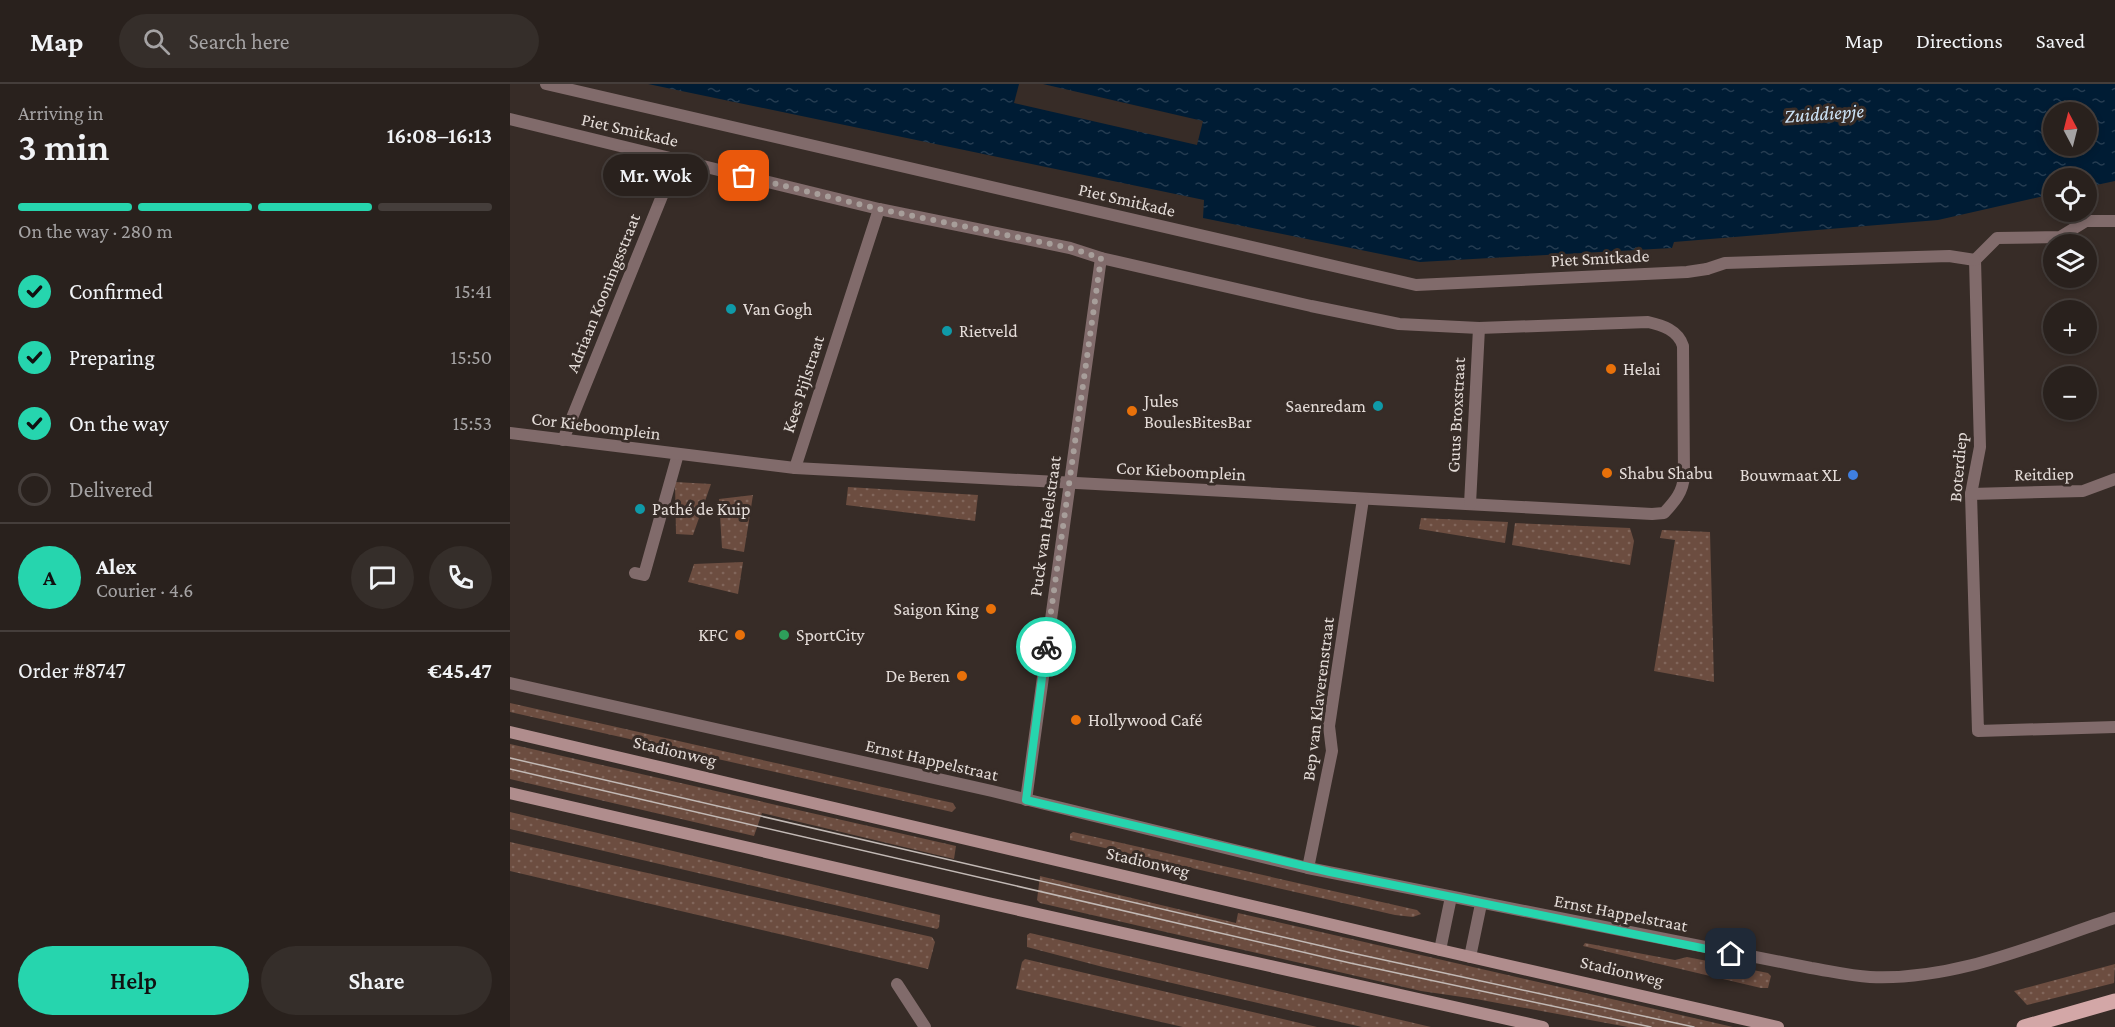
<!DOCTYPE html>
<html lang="en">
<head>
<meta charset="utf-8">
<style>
  body { margin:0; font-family:"Crimson Pro",serif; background:#352e2a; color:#f1f3f6; height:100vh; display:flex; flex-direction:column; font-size:22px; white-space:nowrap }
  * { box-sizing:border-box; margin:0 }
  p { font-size:20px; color:#a5a3a4 }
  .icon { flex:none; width:33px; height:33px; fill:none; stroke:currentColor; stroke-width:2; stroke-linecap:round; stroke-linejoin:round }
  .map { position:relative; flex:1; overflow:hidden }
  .panel { display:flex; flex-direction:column; background:#29211d; width:510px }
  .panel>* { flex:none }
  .needle { width:39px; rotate:353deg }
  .buttons { position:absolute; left:1533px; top:18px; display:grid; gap:12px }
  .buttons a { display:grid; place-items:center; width:54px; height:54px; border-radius:50%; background:#29211d; box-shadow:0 3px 9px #0003,0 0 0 2px #453e3b; font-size:30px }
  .pin { position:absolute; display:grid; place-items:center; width:51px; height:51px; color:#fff; margin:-26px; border-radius:12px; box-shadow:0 3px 9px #0006 }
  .courier { position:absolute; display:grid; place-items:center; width:60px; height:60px; margin:-30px; border:4px solid #26d5ae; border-radius:50%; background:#fff; color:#222; box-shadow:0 2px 8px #0007 }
  .bubble { position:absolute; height:42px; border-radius:21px; background:#29211d; box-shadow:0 3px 9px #0003,0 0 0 2px #453e3b; font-size:20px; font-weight:600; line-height:42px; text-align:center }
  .headline em { font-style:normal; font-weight:600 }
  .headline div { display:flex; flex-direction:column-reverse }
  .headline { display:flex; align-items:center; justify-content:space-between; height:102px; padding:0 18px }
  h1 { font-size:39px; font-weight:600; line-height:45px }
  .bar { display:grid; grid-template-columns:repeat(4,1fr); gap:9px 6px; align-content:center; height:72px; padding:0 18px }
  .bar i { height:8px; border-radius:4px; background:#453e3b }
  .bar .current { background:#26d5ae }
  .bar p { grid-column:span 4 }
  .line { display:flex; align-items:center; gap:15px; padding:0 18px; border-top:2px solid #453e3b }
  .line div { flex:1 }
  .round { display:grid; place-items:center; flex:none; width:63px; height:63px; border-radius:32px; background:#352e2a }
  ol { padding:0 18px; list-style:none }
  li { display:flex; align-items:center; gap:18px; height:66px }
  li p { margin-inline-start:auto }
  li .icon { padding:6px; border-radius:50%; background:#26d5ae; color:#111; stroke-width:4 }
  li:last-child { color:#a5a3a4 }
  li i { width:33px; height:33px; border:3px solid #453e3b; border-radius:50% }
  .primary-button { display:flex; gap:12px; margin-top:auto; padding:12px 18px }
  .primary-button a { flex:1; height:69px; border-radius:36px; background:#26d5ae; color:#111; font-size:24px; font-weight:600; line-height:69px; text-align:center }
  .primary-button a+a { background:#352e2a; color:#f1f3f6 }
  header { display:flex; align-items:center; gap:36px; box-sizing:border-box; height:84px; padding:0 30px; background:#29211d; border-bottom:2px solid #453e3b }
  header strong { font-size:28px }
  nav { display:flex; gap:33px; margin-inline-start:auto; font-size:21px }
  .search { width:420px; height:54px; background:#352e2a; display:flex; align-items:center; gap:15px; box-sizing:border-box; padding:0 21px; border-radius:33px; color:#a5a3a4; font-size:22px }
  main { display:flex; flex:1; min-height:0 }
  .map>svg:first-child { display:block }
  .grass { fill:url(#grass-dots) }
  .water { fill:url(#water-ripples); fill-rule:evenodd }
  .pier { fill:#372c27 }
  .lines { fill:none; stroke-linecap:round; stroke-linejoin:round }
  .pedestrian { stroke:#816b6b; stroke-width:12 }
  .minor { stroke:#816b6b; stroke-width:12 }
  .secondary { stroke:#b08d8d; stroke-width:12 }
  .primary { stroke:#d3a7a7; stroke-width:15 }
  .tram { stroke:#c2b9b5; stroke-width:1.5 }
  .done { stroke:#a79e9a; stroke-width:6; stroke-dasharray:0 10.8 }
  .route { stroke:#26d5ae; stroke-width:8 }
  .culture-dot { fill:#0f9aa8; stroke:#372c27; stroke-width:2 }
  .food-dot { fill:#e8710a; stroke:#372c27; stroke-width:2 }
  .shop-dot { fill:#3f7fe0; stroke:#372c27; stroke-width:2 }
  .leisure-dot { fill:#2e9e5b; stroke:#372c27; stroke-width:2 }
  .labels { text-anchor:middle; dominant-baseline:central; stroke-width:6; stroke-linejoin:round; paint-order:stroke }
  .street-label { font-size:18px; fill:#e4dcd8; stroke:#372c27 }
  .poi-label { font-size:18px; fill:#e4dcd8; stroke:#372c27; text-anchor:start }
  .water-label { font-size:20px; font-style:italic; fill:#cee4f8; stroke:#372c27 }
</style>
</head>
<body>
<header>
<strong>Map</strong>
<div class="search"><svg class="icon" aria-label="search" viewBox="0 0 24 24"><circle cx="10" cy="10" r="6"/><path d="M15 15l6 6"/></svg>Search here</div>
<nav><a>Map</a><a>Directions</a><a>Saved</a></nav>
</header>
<main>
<section class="panel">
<div class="headline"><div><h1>3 min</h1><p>Arriving in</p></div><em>16:08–16:13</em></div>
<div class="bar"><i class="current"></i><i class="current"></i><i class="current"></i><i></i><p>On the way · 280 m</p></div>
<ol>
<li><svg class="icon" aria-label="check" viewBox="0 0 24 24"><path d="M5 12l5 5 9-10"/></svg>Confirmed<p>15:41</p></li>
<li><svg class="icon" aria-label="check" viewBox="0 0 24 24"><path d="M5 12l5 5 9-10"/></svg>Preparing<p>15:50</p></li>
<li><svg class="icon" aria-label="check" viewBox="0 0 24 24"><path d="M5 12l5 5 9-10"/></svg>On the way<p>15:53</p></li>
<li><i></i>Delivered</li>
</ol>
<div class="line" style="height:108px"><b class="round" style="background:#26d5ae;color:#111">A</b><div><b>Alex</b><p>Courier · 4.6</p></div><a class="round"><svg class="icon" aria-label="chat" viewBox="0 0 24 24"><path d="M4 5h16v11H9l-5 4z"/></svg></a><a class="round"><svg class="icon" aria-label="phone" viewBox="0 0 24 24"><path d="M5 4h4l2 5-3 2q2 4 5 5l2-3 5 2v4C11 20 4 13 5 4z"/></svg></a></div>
<div class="line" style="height:78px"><div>Order #8747</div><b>€45.47</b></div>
<div class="primary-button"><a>Help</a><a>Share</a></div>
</section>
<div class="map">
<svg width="1605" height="943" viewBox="0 0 1605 943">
  <defs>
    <pattern id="grass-dots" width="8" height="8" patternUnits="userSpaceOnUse" patternTransform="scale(1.5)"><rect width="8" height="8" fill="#6c4d40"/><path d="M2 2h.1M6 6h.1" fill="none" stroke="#81665b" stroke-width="1.8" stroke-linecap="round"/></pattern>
    <pattern id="water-ripples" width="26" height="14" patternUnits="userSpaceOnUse" patternTransform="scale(1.5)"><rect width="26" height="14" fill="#001c34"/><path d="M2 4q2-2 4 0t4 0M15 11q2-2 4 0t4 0" fill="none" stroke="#253c51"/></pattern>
  </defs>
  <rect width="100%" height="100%" fill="#372c27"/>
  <g class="grass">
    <polygon points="165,398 201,400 183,451 166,450"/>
    <polygon points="338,403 468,411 465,437 336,421"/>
    <polygon points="243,411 234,468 212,464 209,415"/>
    <polygon points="911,434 998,438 995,459 909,445"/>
    <polygon points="1005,439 1120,444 1124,457 1120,481 1002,461"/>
    <polygon points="1152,446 1200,448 1204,598 1144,587 1165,456 1150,454"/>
    <polygon points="233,478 228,510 178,498 184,480"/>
    <polygon points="0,619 443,719 446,724 442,728 0,628"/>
    <polygon points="0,660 446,762 444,775 252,729 244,752 0,695"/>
    <polygon points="0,728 430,831 429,843 427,845 0,745"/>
    <polygon points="563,748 907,826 911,830 903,833 885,831 560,756 560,750"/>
    <polygon points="0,758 422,853 425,858 418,885 0,787"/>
    <polygon points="530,792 726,839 728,829 1223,943 1118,943 966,915 911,907 530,819 527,816"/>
    <polygon points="520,849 921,943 852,943 593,883 517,863 517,851"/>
    <polygon points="1075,859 1165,876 1177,873 1258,889 1261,892 1258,904 1251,904 1073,862"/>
    <polygon points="515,875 807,943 673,943 506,905 512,878"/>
    <polygon points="1605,880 1604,899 1517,921 1504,907"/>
  </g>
  <path class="water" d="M138,0h1467v97l-28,6 -1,-9h-32l-1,16 -115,26 -264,22 -2,6 -252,14 -217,-44 1,-18zM1544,28h32v34h-32z"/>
  <polygon class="pier" points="509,0 533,0 693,37 687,61 504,19"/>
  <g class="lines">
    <g class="pedestrian">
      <polyline points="36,0 906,201 1177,188 1197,185"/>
      <polyline points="125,489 134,491 168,370"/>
      <polyline points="798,784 822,667 819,642"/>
    </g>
    <g class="minor">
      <path d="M0,35l369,90 191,39 31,10 210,48 88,18 80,4 169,-6c14,3 30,8 35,24l1,130c-1,16 -9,25 -20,37l-12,1 -857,-46 -285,-35"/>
      <polyline points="1605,137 1576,137 1550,153 1487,154 1465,176 1470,363 1461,410 1468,647 1605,643"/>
      <polyline points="1197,185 1215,179 1439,172 1465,176"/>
      <polyline points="53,356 167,75"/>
      <polyline points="285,384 369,125"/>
      <polyline points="1461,410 1573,407 1605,395"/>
      <polyline points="960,420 969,244"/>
      <path d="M0,599l482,108 316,77 503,100c19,3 39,8 59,9 85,4 166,-33 245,-59"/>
      <polyline points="819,642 853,415"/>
      <polyline points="516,716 591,174"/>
      <polyline points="930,866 941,813"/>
      <polyline points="960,873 971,820"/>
      <polyline points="387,900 415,943"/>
    </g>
    <g class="secondary">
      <polyline points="0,648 930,866 1268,943"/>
      <polyline points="0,709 478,819 1033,943"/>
    </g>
    <polyline class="primary" points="1514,943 1605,917"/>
    <g class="tram">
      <polyline points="0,674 842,869 1184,943"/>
      <polyline points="0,685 840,879 1141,943"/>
    </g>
  </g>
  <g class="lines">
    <polyline class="done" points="234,92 369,125 560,164 591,174 536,563"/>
    <polyline class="route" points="536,563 516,716 820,788 1221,870"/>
  </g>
  <g class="culture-dot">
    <circle cx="221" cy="225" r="6"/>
    <circle cx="437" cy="247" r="6"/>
    <circle cx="868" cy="322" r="6"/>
    <circle cx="130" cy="425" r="6"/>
  </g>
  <g class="food-dot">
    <circle cx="1101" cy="285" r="6"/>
    <circle cx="622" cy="327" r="6"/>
    <circle cx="1097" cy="389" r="6"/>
    <circle cx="481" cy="525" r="6"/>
    <circle cx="230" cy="551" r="6"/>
    <circle cx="452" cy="592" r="6"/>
    <circle cx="566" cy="636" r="6"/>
  </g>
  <circle class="shop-dot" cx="1343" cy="391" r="6"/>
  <circle class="leisure-dot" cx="274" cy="551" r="6"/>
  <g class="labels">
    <g class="street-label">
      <text transform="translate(120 46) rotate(13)">Piet Smitkade</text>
      <text transform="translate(617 116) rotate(13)">Piet Smitkade</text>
      <text transform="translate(1090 174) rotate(-3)">Piet Smitkade</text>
      <text transform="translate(93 209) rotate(-68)">Adriaan Kooningsstraat</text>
      <text transform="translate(293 300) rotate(-72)">Kees Pijlstraat</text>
      <text transform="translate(946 331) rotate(-87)">Guus Broxstraat</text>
      <text transform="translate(86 342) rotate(7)">Cor Kieboomplein</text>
      <text transform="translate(1448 383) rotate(-85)">Boterdiep</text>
      <text transform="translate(671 387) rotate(3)">Cor Kieboomplein</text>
      <text transform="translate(1534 390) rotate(-1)">Reitdiep</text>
      <text transform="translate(535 442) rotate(-82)">Puck van Heelstraat</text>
      <text transform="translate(808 615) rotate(-83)">Bep van Klaverenstraat</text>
      <text transform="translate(165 667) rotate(13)">Stadionweg</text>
      <text transform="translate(422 676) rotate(13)">Ernst Happelstraat</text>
      <text transform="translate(638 778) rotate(13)">Stadionweg</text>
      <text transform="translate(1111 829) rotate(11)">Ernst Happelstraat</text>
      <text transform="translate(1112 887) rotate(13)">Stadionweg</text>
    </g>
    <g class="poi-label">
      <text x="233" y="225">Van Gogh</text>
      <text x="449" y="247">Rietveld</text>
      <text x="1113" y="285">Helai</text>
      <text x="634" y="317">Jules<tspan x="634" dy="21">BoulesBitesBar</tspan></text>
      <text x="856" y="322" text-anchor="end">Saenredam</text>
      <text x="1109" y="389">Shabu Shabu</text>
      <text x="1331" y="391" text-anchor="end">Bouwmaat XL</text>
      <text x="142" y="425">Pathé de Kuip</text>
      <text x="469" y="525" text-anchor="end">Saigon King</text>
      <text x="218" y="551" text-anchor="end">KFC</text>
      <text x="286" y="551">SportCity</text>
      <text x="440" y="592" text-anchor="end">De Beren</text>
      <text x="578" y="636">Hollywood Café</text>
    </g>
    <g class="water-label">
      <text transform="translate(1314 29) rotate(-4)">Zuiddiepje</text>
    </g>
  </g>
</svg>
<div class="buttons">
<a><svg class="needle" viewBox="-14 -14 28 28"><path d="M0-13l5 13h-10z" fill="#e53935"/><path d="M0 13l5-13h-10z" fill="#a5a3a4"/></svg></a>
<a><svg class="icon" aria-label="locate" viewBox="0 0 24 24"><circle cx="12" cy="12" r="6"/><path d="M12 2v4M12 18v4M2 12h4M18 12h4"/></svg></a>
<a><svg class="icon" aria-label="layers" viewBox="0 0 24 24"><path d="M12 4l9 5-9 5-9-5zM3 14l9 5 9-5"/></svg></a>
<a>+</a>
<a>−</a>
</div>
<div class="pin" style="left:234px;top:92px;background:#ea580c"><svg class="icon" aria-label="bag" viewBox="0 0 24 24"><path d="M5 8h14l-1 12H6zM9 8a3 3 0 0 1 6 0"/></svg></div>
<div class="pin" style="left:1221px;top:870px;background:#1f2937"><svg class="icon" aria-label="home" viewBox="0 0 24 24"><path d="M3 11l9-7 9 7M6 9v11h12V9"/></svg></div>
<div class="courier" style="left:536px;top:563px"><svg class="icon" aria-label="bike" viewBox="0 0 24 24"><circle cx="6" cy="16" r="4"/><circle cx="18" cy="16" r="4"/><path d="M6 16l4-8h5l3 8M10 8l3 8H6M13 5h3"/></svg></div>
<div class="bubble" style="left:93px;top:70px;width:105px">Mr. Wok</div>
</div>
</main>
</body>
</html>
